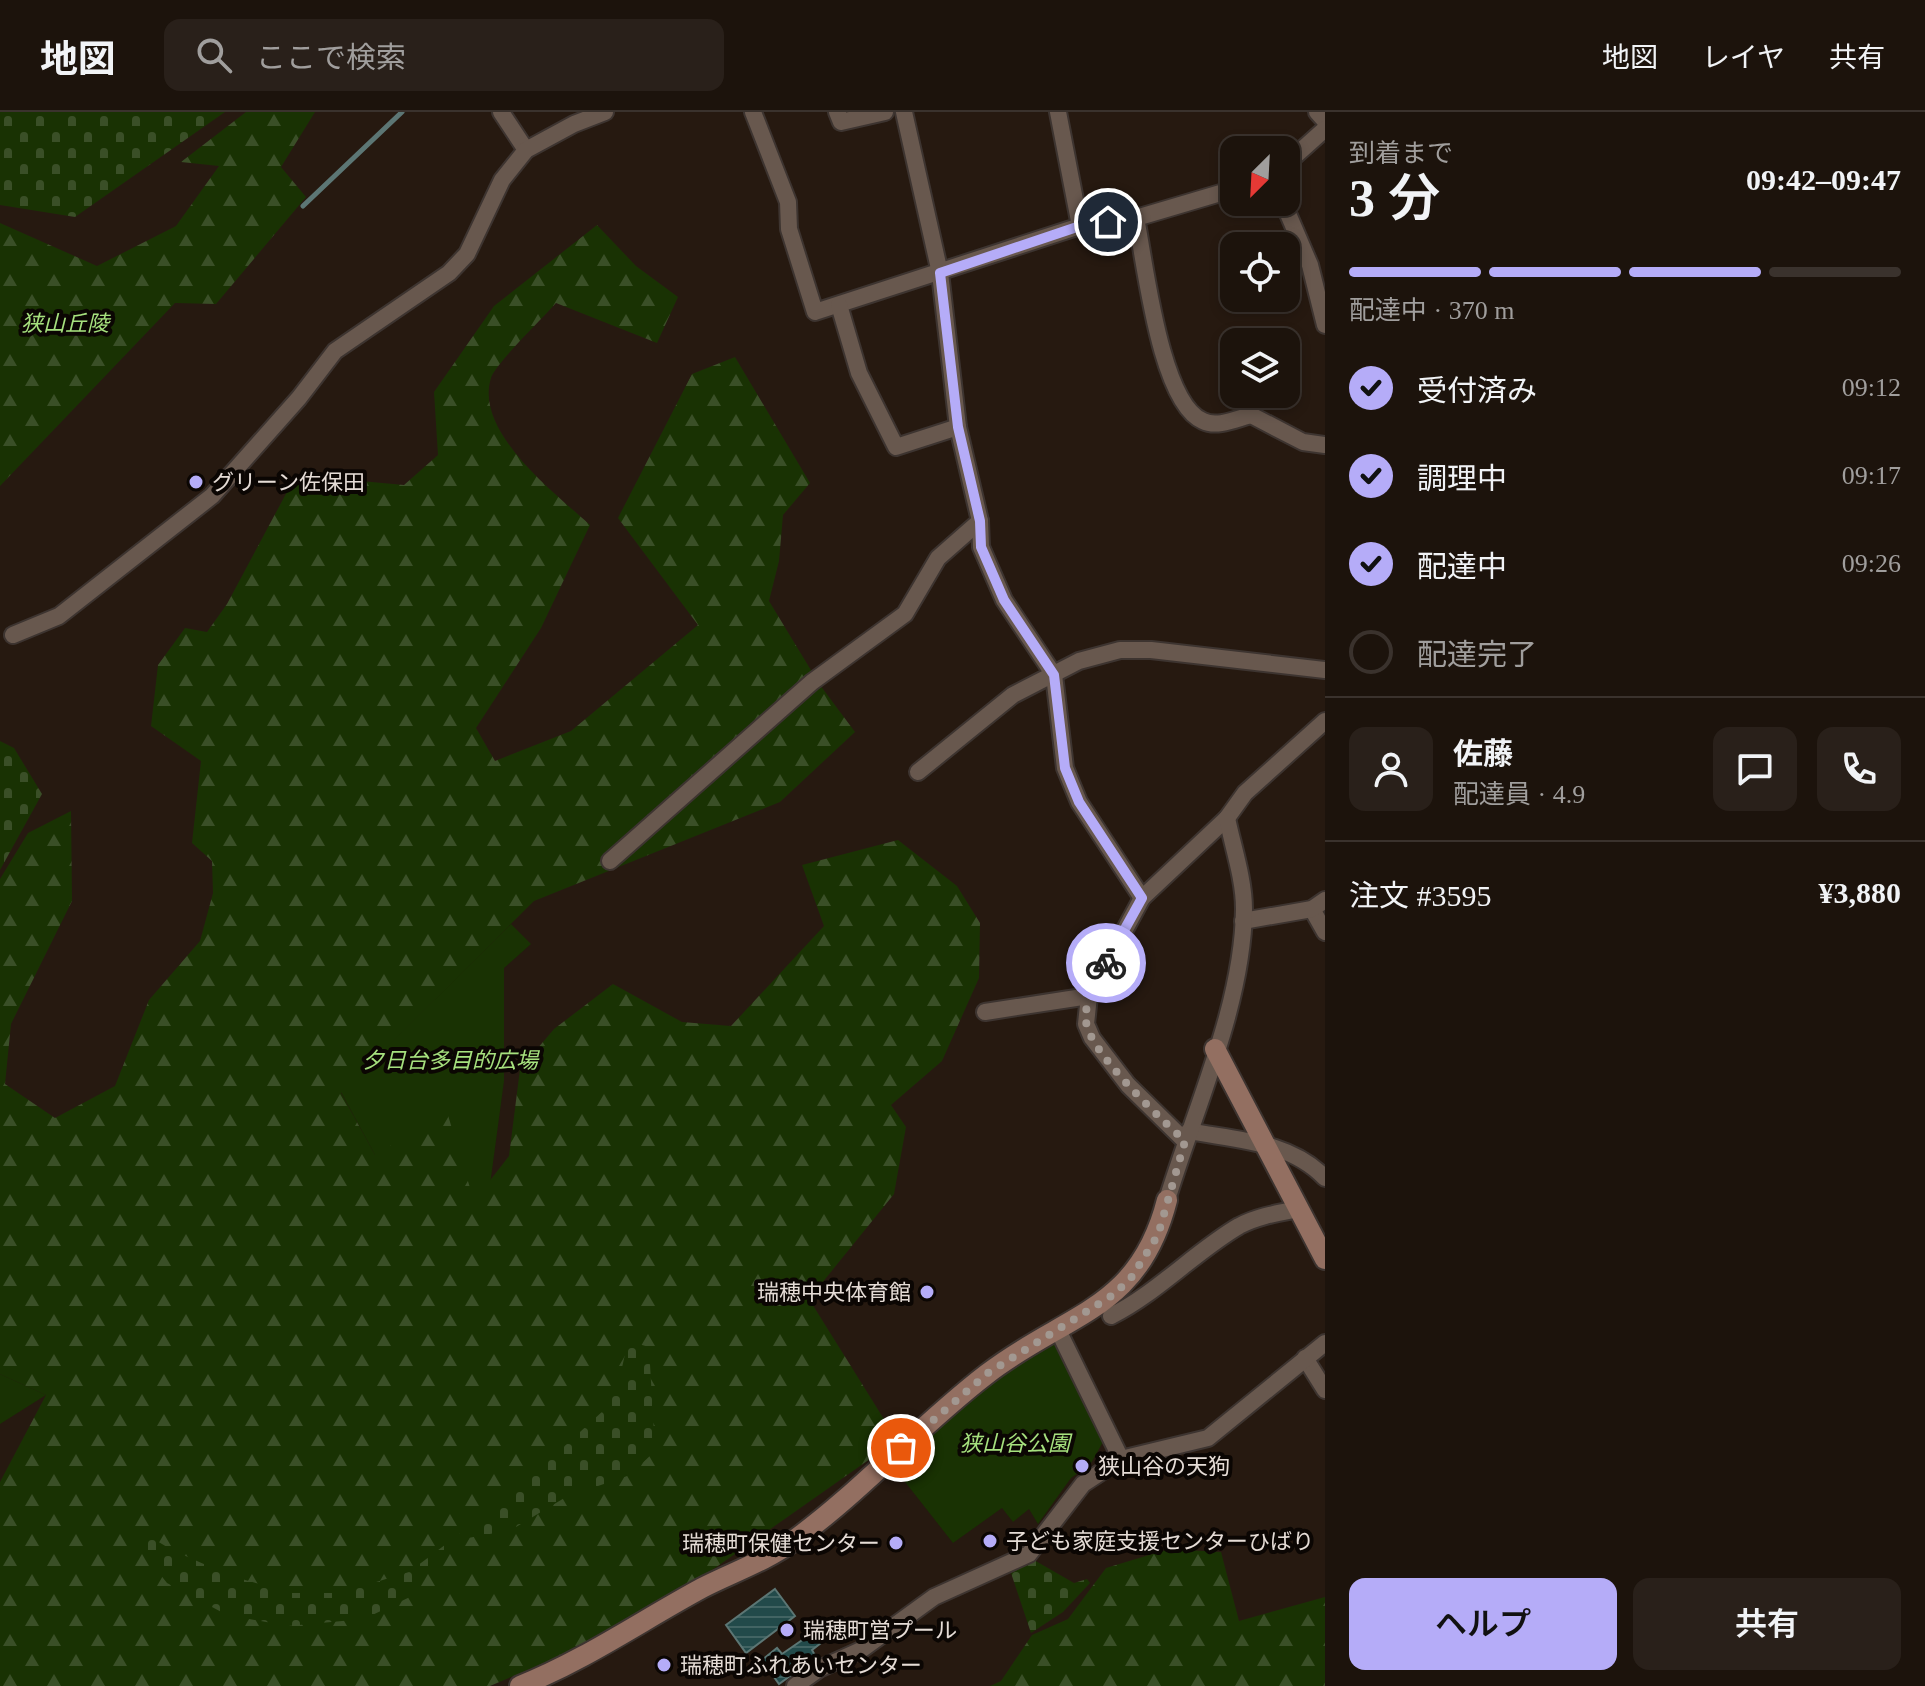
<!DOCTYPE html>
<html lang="ja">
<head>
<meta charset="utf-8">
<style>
  body { margin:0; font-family:"Times New Roman","Noto Sans JP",serif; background:#29201a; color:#f1f3f6; height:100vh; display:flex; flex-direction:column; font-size:30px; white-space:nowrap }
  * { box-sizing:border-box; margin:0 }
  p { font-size:26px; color:#a09e9d }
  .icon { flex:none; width:44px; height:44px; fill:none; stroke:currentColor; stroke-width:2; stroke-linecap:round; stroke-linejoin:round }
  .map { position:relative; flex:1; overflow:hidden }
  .sheet { display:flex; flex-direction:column; background:#1c130c; width:600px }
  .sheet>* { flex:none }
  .needle { width:52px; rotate:204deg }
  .fabs { position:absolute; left:1220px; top:24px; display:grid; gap:16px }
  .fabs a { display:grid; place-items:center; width:80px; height:80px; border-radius:16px; background:#1c130c; box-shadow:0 4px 12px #0003,0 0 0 2px #3a322d; font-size:40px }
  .pin { position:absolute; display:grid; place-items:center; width:68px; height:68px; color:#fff; margin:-34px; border:4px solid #fff; border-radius:50%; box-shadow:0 2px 8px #0007 }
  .courier { position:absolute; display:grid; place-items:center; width:80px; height:80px; margin:-40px; border:6px solid #b5acf8; border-radius:50%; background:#fff; color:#222; box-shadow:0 2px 10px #0007 }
  .head em { font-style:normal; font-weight:600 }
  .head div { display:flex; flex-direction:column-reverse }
  .head { display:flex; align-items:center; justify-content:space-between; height:136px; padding:0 24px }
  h1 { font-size:52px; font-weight:600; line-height:60px }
  .bar { display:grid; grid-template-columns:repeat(4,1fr); gap:12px 8px; align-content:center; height:96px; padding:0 24px }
  .bar i { height:10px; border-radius:6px; background:#3a322d }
  .bar .current { background:#b5acf8 }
  .bar p { grid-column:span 4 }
  .line { display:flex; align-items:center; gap:20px; padding:0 24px; border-top:2px solid #3a322d }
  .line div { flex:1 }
  .round { display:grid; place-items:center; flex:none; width:84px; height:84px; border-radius:16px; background:#29201a }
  ol { padding:0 24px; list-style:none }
  li { display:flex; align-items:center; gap:24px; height:88px }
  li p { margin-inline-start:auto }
  li .icon { padding:8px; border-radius:50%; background:#b5acf8; color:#111; stroke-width:4 }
  li:last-child { color:#a09e9d }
  li i { width:44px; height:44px; border:4px solid #3a322d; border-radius:50% }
  .action { display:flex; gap:16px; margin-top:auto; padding:16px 24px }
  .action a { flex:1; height:92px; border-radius:16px; background:#b5acf8; color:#111; font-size:32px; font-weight:600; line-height:92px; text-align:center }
  .action a+a { background:#29201a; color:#f1f3f6 }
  header { display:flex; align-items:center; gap:48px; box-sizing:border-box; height:112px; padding:0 40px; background:#1c130c; border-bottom:2px solid #3a322d }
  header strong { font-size:38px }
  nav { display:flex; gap:44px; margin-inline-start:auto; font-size:28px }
  .search { width:560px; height:72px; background:#29201a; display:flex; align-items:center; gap:20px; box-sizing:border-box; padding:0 28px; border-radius:16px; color:#a09e9d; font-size:30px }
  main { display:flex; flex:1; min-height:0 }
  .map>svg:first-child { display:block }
  .green { fill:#193203 }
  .forest { fill:url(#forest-firs) }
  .cemetery { fill:url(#cemetery-stones) }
  .water { fill:url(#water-rules); stroke:#5c7674; stroke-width:2 }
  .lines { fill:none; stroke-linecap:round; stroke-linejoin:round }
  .stream { stroke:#5c7674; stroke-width:5 }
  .street-casing { stroke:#3d3430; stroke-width:20 }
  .secondary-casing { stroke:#3d3430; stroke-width:24 }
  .street { stroke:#68584e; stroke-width:16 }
  .secondary { stroke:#936f61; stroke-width:20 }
  .done { stroke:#a29891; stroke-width:8; stroke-dasharray:0 14.4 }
  .route { stroke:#b5acf8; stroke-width:10 }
  .poi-dot { fill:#b5acf8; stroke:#0b0603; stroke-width:3 }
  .labels { text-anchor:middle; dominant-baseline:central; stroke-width:8; stroke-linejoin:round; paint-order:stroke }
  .park-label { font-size:22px; font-style:italic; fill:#a6e17e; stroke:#0b0603 }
  .poi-label { font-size:22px; fill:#e5dcd6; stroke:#0b0603; text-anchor:start }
</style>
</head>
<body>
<header>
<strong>地図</strong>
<div class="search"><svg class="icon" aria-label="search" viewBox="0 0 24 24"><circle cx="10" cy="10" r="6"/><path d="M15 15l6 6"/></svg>ここで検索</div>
<nav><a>地図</a><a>レイヤ</a><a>共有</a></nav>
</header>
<main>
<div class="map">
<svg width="1325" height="1574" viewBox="0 0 1325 1574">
  <defs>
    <pattern id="forest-firs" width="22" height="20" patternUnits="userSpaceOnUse" patternTransform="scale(2)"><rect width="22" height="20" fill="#193203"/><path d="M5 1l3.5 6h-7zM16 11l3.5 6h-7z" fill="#3a4f27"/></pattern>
    <pattern id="cemetery-stones" width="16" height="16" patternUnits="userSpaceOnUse" patternTransform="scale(2)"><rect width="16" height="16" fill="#193203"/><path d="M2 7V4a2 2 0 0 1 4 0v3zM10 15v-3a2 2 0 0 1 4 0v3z" fill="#3a4f27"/></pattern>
    <pattern id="water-rules" width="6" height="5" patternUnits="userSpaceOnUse" patternTransform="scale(2)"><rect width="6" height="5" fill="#224a4a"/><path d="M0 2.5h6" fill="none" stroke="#426463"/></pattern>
  </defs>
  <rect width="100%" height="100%" fill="#261910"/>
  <g class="green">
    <polygon points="511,812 531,832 504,856 504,969 488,1088 473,1090 375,1043 341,980"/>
    <polygon points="1052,1228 1103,1330 1090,1353 1071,1366 1038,1412 1029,1397 1013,1410 1002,1396 953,1431 891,1352 991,1265"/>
    <polygon points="0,1262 46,1283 0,1312"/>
  </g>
  <g class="forest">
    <polygon points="246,0 315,0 281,55 306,85 216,192 175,191 0,374 0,111 97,154 176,114 219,54 181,50"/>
    <path d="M597,113l39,41 42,31 -21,46 -101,-40c-12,14 -61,61 -65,75 -17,54 64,115 99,147l-49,103 -65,100 19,33 76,-30 127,-106 -80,-107 74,-144 43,-17 75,126 -27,32 -4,46 -10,40 51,84 35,47 -75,70 -246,99 -193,192 34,62 72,-43 27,89 35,-45 11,-87 34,-40 59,-45 69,38 49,4 93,-100 -22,-61 96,-25 59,46 23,37 -1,55 -37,83 -51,44 15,22 -12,67 -85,105 88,141 -182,128 -64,39 -86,47 -75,32h-490v-204l46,-87 -46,-21v-495l28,-46 43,-22 1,90 -61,123 -6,60 50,34 60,-32 34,-86 51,-59 13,-48 -1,-32 -20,-18 9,-82 -50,-35 7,-61 27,-37 22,4 20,-28 69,-129 108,10 34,-30 -4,-63 60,-86z"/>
    <polygon points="1169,1437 1221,1440 1239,1509 1325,1485 1325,1574 990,1574 1001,1569 1032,1523 1068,1507 1106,1456"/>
  </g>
  <g class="cemetery">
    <polygon points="0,0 225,0 75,105 0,93"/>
    <polygon points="0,629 14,636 42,682 0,758"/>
    <polygon points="628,1229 649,1235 655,1339 630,1363 566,1385 511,1418 468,1426 426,1460 412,1484 364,1507 288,1514 227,1503 167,1471 136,1432 142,1420 172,1438 231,1464 292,1481 340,1481 409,1460 510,1384 604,1298 621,1260"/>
    <polygon points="1034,1448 1074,1471 1087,1467 1090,1471 1063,1500 1031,1521 1011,1461"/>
  </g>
  <g class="water">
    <polygon points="775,1477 795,1504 746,1541 726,1513"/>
    <polygon points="814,1520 821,1531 812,1538 816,1545 779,1572 762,1548 777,1536 782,1542"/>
  </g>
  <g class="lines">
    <polyline class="stream" points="303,94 402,0"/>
    <g class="street-casing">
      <g id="street">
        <polyline points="501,0 526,38"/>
        <polyline points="753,0 788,90 789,117 815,200 1080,114 1136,106 1234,77"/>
        <polyline points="837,0 841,10 885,0"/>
        <polyline points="904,0 940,161 958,315 980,409 981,435 1004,488 1054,563 1065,656 1079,690 1142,786"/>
        <polyline points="1058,0 1080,114"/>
        <polyline points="1317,0 1325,9"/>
        <polyline points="1286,52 1325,17"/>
        <polyline points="1283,90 1310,153 1325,213"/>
        <path d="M1136,106c9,44 24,185 67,203 14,7 33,-2 48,-6l52,27 22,3"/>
        <polyline points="839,193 859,261 896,335 958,315"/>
        <polyline points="13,523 59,504 212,384 299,286 335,239 449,161 467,142 502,68 526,38 574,12 605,0"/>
        <polyline points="918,660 1013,583 1079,549 1120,538 1151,538 1325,558"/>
        <polyline points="610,749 812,570 905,502 938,446 980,409"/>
        <polyline points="1312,797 1325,820"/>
        <polyline points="1243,809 1312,797 1325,788"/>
        <polyline points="985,900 1089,884"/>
        <path d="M1189,1019c47,9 101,10 136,47"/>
        <polyline points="1185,1029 1128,973 1092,926 1086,912 1089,884 1142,786 1227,706 1245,681 1325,609"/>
        <path d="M1167,1088c28,-92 76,-195 77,-291 0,-30 -11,-62 -17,-91"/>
        <path d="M1111,1204c46,-23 85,-65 128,-90 19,-10 39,-13 60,-17"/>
        <polyline points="1058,1218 1121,1347"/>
        <polyline points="1305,1246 1325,1278"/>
        <polyline points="795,1574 819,1557 861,1538 934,1485 1029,1442 1083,1372 1121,1347 1208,1326 1325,1231"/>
      </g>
    </g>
    <g class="secondary-casing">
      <g id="secondary">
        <polyline points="1215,937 1325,1147"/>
        <path d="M520,1574c65,-26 121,-65 182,-98 29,-15 64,-27 91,-47 69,-50 126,-115 194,-167 79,-61 152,-63 180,-174"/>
      </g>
    </g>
    <use href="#street" class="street"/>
    <use href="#secondary" class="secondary"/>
  </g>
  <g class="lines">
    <path class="done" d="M901,1336l87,-75 125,-78 18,-17 27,-43 27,-94c-23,-21 -97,-90 -99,-120 -2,-21 11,-40 20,-58"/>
    <polyline class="route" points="1106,851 1142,786 1079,690 1065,656 1054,563 1004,488 981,435 980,409 958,315 940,161 1080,114 1108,110"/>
  </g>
  <g class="poi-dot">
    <circle cx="196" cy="370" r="8"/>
    <circle cx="927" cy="1180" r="8"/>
    <circle cx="1082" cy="1354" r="8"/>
    <circle cx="990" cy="1429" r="8"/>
    <circle cx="896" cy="1431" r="8"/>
    <circle cx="787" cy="1518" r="8"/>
    <circle cx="664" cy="1553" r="8"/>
  </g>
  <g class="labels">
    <g class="park-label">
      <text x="65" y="211">狭山丘陵</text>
      <text x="450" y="948">夕日台多目的広場</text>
      <text x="1015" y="1331">狭山谷公園</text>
    </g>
    <g class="poi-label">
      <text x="212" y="370">グリーン佐保田</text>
      <text x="911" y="1180" text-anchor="end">瑞穂中央体育館</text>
      <text x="1098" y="1354">狭山谷の天狗</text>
      <text x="1006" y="1429">子ども家庭支援センターひばり</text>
      <text x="880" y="1431" text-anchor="end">瑞穂町保健センター</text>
      <text x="803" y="1518">瑞穂町営プール</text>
      <text x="680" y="1553">瑞穂町ふれあいセンター</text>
    </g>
  </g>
</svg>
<div class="fabs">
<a><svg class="needle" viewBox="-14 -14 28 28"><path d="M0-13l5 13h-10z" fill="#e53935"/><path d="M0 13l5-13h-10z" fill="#a09e9d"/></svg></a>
<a><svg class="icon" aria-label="locate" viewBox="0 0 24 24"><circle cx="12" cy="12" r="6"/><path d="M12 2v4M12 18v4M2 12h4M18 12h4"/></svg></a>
<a><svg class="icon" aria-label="layers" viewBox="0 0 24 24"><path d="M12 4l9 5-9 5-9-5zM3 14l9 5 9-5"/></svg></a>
</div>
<div class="pin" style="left:901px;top:1336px;background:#ea580c"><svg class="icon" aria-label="bag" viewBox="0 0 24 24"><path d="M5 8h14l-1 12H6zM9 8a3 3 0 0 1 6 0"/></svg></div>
<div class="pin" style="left:1108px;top:110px;background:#1f2937"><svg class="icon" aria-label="home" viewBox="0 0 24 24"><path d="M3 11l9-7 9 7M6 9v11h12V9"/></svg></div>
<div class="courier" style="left:1106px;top:851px"><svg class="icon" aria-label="bike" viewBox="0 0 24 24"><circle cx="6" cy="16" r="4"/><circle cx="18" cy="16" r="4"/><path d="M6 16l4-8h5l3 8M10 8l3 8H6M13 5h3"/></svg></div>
</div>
<section class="sheet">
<div class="head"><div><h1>3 分</h1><p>到着まで</p></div><em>09:42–09:47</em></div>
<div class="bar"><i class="current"></i><i class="current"></i><i class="current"></i><i></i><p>配達中 · 370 m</p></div>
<ol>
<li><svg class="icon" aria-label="check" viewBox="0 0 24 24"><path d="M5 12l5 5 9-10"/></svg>受付済み<p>09:12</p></li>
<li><svg class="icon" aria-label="check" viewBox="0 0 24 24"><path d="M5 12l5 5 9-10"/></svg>調理中<p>09:17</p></li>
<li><svg class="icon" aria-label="check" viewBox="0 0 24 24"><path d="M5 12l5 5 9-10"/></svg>配達中<p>09:26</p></li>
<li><i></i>配達完了</li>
</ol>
<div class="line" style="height:144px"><a class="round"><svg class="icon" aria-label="person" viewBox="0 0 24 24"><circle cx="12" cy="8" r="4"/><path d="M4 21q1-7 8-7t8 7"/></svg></a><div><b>佐藤</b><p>配達員 · 4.9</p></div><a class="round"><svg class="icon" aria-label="chat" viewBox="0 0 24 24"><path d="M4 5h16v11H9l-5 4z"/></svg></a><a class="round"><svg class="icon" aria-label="phone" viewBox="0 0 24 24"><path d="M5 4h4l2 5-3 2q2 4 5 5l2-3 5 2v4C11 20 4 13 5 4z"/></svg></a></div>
<div class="line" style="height:104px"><div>注文 #3595</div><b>¥3,880</b></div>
<div class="action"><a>ヘルプ</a><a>共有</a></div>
</section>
</main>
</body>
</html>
